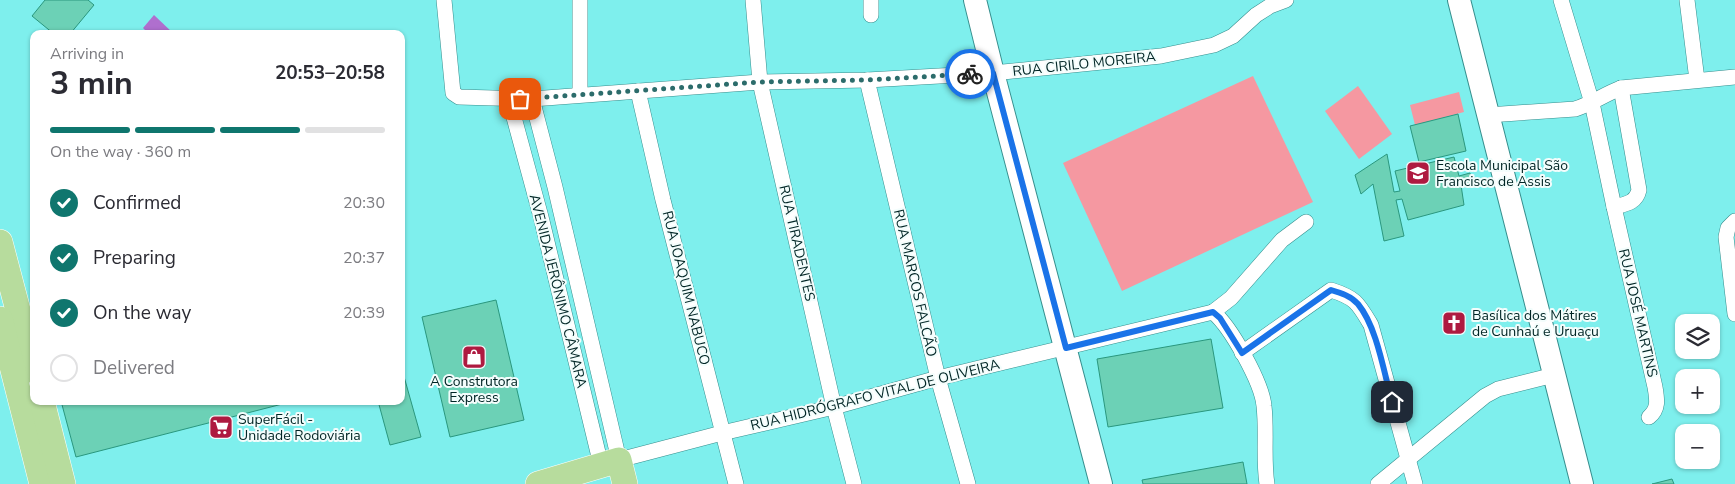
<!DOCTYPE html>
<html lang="en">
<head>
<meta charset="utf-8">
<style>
  body { margin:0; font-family:"Nunito Sans",sans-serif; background:#f2f2f3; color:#2b2b33; height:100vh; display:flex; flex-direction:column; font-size:19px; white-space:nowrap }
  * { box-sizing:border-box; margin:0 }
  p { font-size:16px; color:#7c7c81 }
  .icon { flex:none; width:28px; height:28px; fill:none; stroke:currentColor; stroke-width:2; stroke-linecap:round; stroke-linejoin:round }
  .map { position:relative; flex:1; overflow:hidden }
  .side { position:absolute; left:30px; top:30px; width:375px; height:375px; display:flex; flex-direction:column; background:#fff; border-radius:10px; box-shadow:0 1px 4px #0004 }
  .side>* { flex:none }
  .controls { position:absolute; left:1675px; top:314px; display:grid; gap:10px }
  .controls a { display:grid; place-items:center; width:45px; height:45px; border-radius:10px; background:#fff; box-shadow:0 1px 4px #0004; font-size:25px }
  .pin { position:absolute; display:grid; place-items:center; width:42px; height:42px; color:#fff; margin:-21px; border-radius:10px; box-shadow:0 2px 8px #0006 }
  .courier { position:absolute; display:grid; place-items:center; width:50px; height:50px; margin:-25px; border:4px solid #1a73e8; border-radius:50%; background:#fff; color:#222; box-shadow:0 1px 6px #0007 }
  .headline em { font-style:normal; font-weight:700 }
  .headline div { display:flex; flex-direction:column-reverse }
  .headline { display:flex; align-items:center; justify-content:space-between; height:85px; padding:0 20px }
  h1 { font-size:32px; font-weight:700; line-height:38px }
  .bar { display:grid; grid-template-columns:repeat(4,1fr); gap:8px 5px; align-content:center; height:60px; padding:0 20px }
  .bar i { height:6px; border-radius:4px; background:#e1e1e2 }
  .bar .selected { background:#0f766e }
  .bar p { grid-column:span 4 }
  ol { padding:0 20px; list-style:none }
  li { display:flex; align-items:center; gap:15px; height:55px }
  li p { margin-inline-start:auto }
  li .icon { padding:5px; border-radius:50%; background:#0f766e; color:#fff; stroke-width:4 }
  li:last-child { color:#7c7c81 }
  li i { width:28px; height:28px; border:2px solid #e1e1e2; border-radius:50% }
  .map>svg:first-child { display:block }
  .green { fill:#f598a1 }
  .water { fill:#af6fce }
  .building { fill:#6cd1b6; stroke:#2a977e }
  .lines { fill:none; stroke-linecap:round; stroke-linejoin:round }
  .minor-casing { stroke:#368e8d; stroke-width:16 }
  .secondary-casing { stroke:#368e8d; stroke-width:24 }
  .primary-casing { stroke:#fff; stroke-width:26 }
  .minor { stroke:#fff; stroke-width:15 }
  .secondary { stroke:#fff; stroke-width:22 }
  .primary { stroke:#b7dc9d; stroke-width:25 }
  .done { stroke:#2c6c6b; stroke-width:5; stroke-dasharray:0 9 }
  .route { stroke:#1a73e8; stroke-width:6 }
  .labels { text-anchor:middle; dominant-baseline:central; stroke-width:4; stroke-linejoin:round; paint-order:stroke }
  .street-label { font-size:14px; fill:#002525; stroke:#f3fdfc }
  .poi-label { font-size:14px; fill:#002525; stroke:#f3fdfc; text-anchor:start }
</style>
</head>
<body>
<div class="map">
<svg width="1735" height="484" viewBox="0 0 1735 484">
  <rect width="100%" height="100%" fill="#7eefed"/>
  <g class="green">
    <polygon points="1253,76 1313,202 1122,291 1063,163"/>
    <polygon points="1358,86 1392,134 1359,159 1325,111"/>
    <polygon points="1459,92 1464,112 1415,125 1410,105"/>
  </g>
  <polygon class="water" points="154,15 174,34 149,34 143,28"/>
  <g class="building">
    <polygon points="45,0 88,0 94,5 70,34 54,34 32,16"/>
    <polygon points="1458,114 1466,151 1419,162 1410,126"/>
    <polygon points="1387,154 1394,192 1400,191 1395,171 1454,157 1459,176 1470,173 1472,184 1461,185 1464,205 1408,220 1402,199 1396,200 1404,236 1384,241 1373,184 1361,194 1355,175"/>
    <polygon points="496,300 524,420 450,437 422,317"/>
    <polygon points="1211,339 1223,408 1108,427 1097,359"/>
    <polygon points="403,373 421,437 390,445 378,401 401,401 401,374"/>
    <polygon points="61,401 294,401 76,457"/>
    <polygon points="1243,462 1247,484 1143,484 1142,480"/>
    <polygon points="1672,479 1674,484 1652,484"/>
  </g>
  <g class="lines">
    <g class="minor-casing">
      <g id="minor">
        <polyline points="444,0 453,93 459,97 532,99 760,82 867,80 993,73 1161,56 1214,45 1233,36 1256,15 1270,6 1286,0"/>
        <polyline points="580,0 580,94"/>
        <polyline points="753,0 760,82 834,407 854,484"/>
        <polyline points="871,0 871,15"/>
        <path d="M1561,0l31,103 22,104 41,180c2,12 4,22 -6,30"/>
        <polyline points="1687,0 1697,80"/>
        <polyline points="867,80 938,378 968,484"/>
        <polyline points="638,91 663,200 736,484"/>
        <polyline points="509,99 541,217 601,465"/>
        <polyline points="532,99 555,187 619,460 722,433 834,407 938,378 1213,312"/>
        <path d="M1488,115l87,-6c16,-5 30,-15 46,-21l114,-11"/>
        <path d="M1614,207c12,-3 22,-4 25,-17l-18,-102"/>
        <polyline points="1735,221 1728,228 1726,237 1735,314"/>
        <path d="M1213,312c18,15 49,71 51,94 3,26 -1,53 3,78"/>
        <polyline points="1213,312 1231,298 1282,240 1306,222"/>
        <path d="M1242,353l89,-63c25,8 27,13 40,35l44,159"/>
        <polyline points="1378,484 1485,396 1498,389 1554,375"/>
      </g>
    </g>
    <g class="secondary-casing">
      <g id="secondary">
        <polyline points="975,0 993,73 1101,484"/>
        <polyline points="1459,0 1582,484"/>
      </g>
    </g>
    <g class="primary-casing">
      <g id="primary">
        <polyline points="0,242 34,371"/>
        <polyline points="0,319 42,484"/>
        <polyline points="42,401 63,484"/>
        <polyline points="538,484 619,460 625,484"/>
      </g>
    </g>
    <use href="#minor" class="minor"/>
    <use href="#secondary" class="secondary"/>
    <use href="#primary" class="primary"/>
  </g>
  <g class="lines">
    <polyline class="done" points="520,99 760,82 867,80 970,74"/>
    <path class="route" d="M970,74l23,-1 73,275 147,-36 7,6 22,35 89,-63c10,3 20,6 27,14 19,23 26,69 34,98"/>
  </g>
  <defs>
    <g id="school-square" transform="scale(1.25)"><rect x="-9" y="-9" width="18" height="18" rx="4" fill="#ae1a40" stroke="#f3fdfc"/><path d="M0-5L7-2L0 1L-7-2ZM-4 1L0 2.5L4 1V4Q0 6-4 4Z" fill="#fff"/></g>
    <g id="church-square" transform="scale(1.25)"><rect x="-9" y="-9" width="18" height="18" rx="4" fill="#ae1a40" stroke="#f3fdfc"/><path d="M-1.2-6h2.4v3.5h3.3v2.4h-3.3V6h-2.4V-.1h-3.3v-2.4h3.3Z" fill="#fff"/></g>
    <g id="shop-square" transform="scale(1.25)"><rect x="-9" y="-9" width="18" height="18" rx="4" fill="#ae1a40" stroke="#f3fdfc"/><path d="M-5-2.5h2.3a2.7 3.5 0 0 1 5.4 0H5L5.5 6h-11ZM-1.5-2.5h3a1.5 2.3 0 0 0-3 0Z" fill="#fff"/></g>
    <g id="supermarket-square" transform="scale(1.25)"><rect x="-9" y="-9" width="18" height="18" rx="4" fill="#ae1a40" stroke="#f3fdfc"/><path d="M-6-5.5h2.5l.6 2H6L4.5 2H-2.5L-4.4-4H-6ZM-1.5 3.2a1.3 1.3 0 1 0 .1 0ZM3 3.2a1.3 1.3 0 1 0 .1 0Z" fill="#fff"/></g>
  </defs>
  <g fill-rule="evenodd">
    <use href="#school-square" x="1418" y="173"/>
    <use href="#church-square" x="1454" y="323"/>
    <use href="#shop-square" x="474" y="357"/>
    <use href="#supermarket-square" x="221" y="427"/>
  </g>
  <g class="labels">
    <g class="street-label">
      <text transform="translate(1084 64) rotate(-6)">RUA CIRILO MOREIRA</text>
      <text transform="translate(797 243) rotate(77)">RUA TIRADENTES</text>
      <text transform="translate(915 283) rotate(77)">RUA MARCOS FALCÃO</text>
      <text transform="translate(686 288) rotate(76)">RUA JOAQUIM NABUCO</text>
      <text transform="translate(558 291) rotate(76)">AVENIDA JERÔNIMO CÂMARA</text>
      <text transform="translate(1638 313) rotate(77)">RUA JOSÉ MARTINS</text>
      <text transform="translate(875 395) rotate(-14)">RUA HIDRÓGRAFO VITAL DE OLIVEIRA</text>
    </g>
    <g class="poi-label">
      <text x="1436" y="165">Escola Municipal São<tspan x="1436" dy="16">Francisco de Assis</tspan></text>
      <text x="1472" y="315">Basílica dos Mátires<tspan x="1472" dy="16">de Cunhaú e Uruaçu</tspan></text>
      <text x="474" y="381" text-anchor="middle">A Construtora<tspan x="474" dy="16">Express</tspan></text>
      <text x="238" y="419">SuperFácil -<tspan x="238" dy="16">Unidade Rodoviária</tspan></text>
    </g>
  </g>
</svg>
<div class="controls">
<a><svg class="icon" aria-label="layers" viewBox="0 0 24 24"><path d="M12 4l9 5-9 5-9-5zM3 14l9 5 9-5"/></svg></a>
<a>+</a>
<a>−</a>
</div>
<div class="pin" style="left:520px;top:99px;background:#ea580c"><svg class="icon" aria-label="bag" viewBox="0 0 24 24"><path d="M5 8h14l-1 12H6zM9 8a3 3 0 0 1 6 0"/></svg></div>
<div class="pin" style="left:1392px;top:402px;background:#1f2937"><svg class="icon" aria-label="home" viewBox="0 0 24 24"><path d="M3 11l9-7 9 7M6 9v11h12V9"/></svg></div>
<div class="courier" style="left:970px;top:74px"><svg class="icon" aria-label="bike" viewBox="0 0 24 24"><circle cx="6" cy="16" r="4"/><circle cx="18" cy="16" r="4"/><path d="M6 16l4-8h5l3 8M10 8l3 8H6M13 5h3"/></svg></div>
<section class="side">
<div class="headline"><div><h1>3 min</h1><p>Arriving in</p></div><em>20:53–20:58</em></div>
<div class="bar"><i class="selected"></i><i class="selected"></i><i class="selected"></i><i></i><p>On the way · 360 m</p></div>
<ol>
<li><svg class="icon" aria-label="check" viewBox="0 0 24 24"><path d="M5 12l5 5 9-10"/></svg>Confirmed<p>20:30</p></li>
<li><svg class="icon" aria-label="check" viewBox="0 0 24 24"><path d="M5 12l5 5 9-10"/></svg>Preparing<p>20:37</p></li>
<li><svg class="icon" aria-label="check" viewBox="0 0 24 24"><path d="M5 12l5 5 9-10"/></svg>On the way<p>20:39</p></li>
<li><i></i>Delivered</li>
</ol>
</section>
</div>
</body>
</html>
